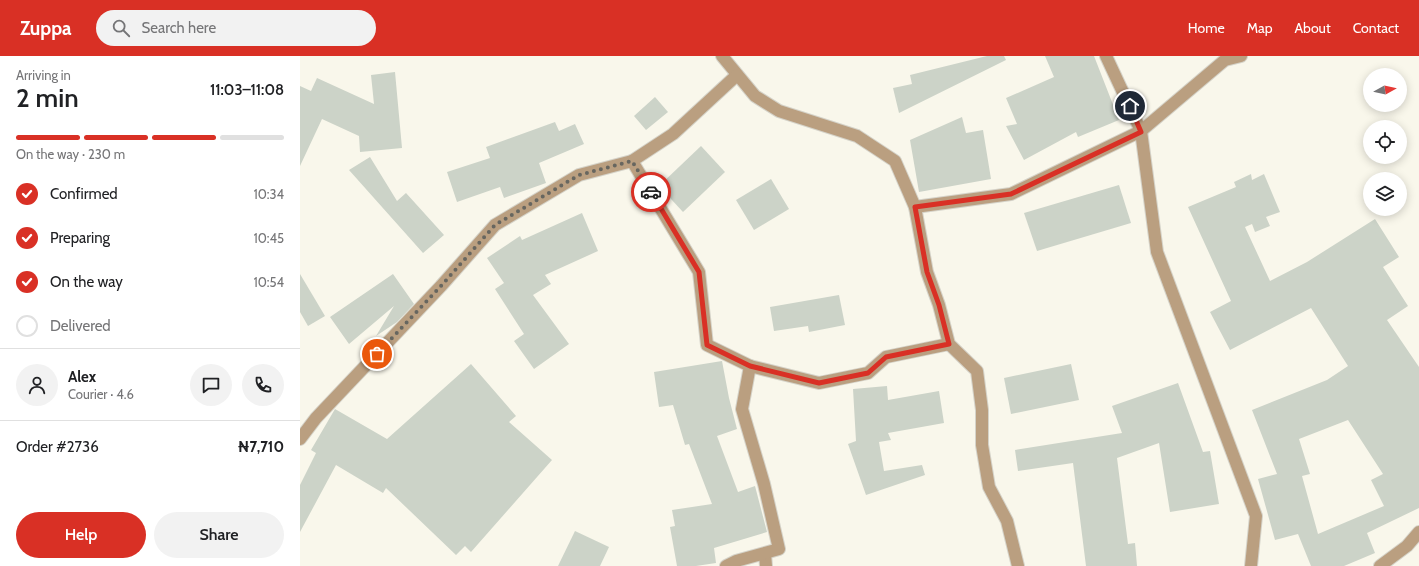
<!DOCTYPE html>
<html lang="en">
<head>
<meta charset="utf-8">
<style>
  body { margin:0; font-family:Cabin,sans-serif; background:#f2f2f2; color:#202124; height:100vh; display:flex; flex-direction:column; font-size:15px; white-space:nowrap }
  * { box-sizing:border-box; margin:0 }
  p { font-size:13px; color:#757577 }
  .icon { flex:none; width:22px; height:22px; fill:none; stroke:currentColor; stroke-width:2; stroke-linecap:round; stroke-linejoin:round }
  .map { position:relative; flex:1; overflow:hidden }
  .side { display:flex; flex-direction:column; background:#fff; width:300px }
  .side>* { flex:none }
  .needle { width:26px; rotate:82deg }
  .buttons { position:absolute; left:1063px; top:12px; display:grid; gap:8px }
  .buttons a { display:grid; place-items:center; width:44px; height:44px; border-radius:50%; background:#fff; box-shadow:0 2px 10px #0003; font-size:20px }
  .pin { position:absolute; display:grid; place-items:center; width:34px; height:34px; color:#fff; margin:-17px; border:2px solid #fff; border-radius:50%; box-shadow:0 1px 4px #0007 }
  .courier { position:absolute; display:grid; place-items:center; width:40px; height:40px; margin:-20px; border:3px solid #d93025; border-radius:50%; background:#fff; color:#222; box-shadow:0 1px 5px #0007 }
  .head em { font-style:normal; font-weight:600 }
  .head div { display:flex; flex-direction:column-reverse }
  .head { display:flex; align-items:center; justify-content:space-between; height:68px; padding:0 16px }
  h1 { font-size:26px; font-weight:600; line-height:30px }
  .bar { display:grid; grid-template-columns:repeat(4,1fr); gap:6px 4px; align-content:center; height:48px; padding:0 16px }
  .bar i { height:5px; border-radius:3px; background:#e0e0e0 }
  .bar .on { background:#d93025 }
  .bar p { grid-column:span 4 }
  .line { display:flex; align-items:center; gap:10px; padding:0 16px; border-top:1px solid #e0e0e0 }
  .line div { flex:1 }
  .round { display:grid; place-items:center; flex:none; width:42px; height:42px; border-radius:21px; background:#f2f2f2 }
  ol { padding:0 16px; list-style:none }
  li { display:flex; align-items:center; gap:12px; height:44px }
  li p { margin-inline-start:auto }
  li .icon { padding:4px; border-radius:50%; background:#d93025; color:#fff; stroke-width:4 }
  li:last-child { color:#757577 }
  li i { width:22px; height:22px; border:2px solid #e0e0e0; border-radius:50% }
  .action { display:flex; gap:8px; margin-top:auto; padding:8px 16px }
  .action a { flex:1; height:46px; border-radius:24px; background:#d93025; color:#fff; font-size:16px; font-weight:600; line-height:46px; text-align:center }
  .action a+a { background:#f2f2f2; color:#202124 }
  header { display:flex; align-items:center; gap:24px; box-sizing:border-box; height:56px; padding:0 20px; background:#d93025; color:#fff }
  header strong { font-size:19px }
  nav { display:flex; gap:22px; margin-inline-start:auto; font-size:14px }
  .search { width:280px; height:36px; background:#f2f2f2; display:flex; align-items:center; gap:10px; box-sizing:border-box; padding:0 14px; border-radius:22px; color:#757577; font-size:15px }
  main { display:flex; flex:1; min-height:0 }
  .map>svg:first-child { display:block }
  .building { fill:#ccd3c8; fill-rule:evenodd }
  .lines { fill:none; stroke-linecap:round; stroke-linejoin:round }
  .street-casing { stroke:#d5d3c9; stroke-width:14 }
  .street { stroke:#ba9f80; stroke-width:12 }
  .done { stroke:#67665f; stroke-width:4; stroke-dasharray:0 7.2 }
  .route { stroke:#d93025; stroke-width:5 }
</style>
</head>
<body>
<header>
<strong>Zuppa</strong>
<div class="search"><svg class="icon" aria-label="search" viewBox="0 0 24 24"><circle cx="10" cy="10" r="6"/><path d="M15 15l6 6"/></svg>Search here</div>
<nav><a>Home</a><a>Map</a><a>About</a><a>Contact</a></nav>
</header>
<main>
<section class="side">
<div class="head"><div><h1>2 min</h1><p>Arriving in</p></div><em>11:03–11:08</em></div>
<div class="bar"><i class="on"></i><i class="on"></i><i class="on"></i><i></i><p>On the way · 230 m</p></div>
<ol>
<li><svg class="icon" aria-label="check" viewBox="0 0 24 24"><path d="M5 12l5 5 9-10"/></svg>Confirmed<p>10:34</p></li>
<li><svg class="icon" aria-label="check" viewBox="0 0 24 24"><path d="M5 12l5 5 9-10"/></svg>Preparing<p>10:45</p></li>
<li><svg class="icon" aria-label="check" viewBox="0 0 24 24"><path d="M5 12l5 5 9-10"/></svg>On the way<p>10:54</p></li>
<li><i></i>Delivered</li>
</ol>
<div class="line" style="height:72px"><a class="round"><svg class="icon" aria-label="person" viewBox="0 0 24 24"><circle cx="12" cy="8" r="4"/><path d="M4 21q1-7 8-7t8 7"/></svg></a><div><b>Alex</b><p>Courier · 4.6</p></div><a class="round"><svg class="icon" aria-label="chat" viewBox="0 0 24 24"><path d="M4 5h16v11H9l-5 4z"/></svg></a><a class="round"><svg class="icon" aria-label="phone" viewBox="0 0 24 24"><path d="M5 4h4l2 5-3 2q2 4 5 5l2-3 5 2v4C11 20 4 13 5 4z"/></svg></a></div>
<div class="line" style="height:52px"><div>Order #2736</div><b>₦7,710</b></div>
<div class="action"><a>Help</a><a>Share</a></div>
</section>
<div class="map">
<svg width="1119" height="510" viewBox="0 0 1119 510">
  <rect width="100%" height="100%" fill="#f9f7eb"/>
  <g class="building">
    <polygon points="687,0 704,0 706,4 599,57 593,32 612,28 610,19"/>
    <polygon points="745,0 794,0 819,64 778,81 776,76 724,104 706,70 717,68 706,42 754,21"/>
    <polygon points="95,16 102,92 60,96 59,80 22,63 0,110 0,30 11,35 17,22 74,48 71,19"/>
    <polygon points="355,41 368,56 346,74 334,60"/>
    <polygon points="662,61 666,77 683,74 691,123 619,136 610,84"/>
    <polygon points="255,66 259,75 275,68 284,88 239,107 246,127 204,142 200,131 157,146 147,116 190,102 186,91"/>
    <polygon points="401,90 425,116 383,156 359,130"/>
    <polygon points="70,101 97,145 106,137 144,179 123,197 49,114"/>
    <path d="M951,118l1,6 12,-6 16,38 -14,5 4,9 -15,6 -3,-8 -7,3 25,54 37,-19 68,-43 24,38 -16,10 25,39 -21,14 32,47v141l-52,25 8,20 -31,13h-33l-13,-32 -23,6 -17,-61 19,-5 -25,-64 75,-30 21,-14 -37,-58 -81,42 -20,-38 21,-11 -43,-94 48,-20 -2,-5zM1048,364l35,54 -12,6 13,26 -66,28 -16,-58 8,-2 -11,-35z"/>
    <polygon points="471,123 489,153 454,174 436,144"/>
    <polygon points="819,129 831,167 737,195 724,157"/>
    <polygon points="282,157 298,195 245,219 251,228 233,239 269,288 234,313 214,285 224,278 195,233 204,227 187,202 220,180 222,184"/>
    <polygon points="0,218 25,260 8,270 0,256"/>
    <polygon points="93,218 114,248 97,266 76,280 94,250 49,288 30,261"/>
    <polygon points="539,239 545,269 509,276 508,270 474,275 470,251"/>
    <polygon points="422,305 429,342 437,373 417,380 438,436 455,430 467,476 414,492 416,507 396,510 377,510 370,471 375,470 372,454 412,448 389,388 385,389 373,349 359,351 354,316"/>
    <polygon points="171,308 216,360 209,366 252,404 171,496 165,490 156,499 86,432 83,437 36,409 0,476 0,429 16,397 11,394 35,353 87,383"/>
    <polygon points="771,308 779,344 711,358 704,322"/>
    <polygon points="878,327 903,396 910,395 919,448 870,456 859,387 817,402 828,488 835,487 837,510 786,510 773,407 718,415 715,394 822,377 812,350"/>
    <polygon points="587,330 588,344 639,335 644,367 588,377 591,384 579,386 584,415 622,409 625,419 566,439 548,388 556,385 553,333"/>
    <polygon points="275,475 309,491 300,510 258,510"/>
  </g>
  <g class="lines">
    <g class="street-casing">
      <g id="street">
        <polyline points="422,0 455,40 479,55 557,80 595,105 615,151 627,216 639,249 649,288 677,315 682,354 682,389 689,431 707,465 718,510"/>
        <polyline points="806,0 841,75 857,196 956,460 951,510"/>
        <polyline points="332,105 399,216 407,289 450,310 519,327 568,317 586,301 649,288"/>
        <polyline points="615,151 711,138 841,75 925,4 941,0"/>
        <polyline points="0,383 16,362 141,230 195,169 279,119 332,105 373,78 437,19"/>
        <polyline points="465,498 466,510"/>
        <polyline points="426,510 436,505 479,493 464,428 442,353 450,310"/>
        <polyline points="1080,510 1107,490 1119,476"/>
      </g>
    </g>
    <use href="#street" class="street"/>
  </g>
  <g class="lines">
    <polyline class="done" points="77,298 141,230 195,169 279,119 332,105 351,136"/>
    <polyline class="route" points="351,136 399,216 407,289 450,310 519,327 568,317 586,301 649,288 639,249 627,216 615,151 711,138 841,76 830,50"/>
  </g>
</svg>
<div class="buttons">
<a><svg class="needle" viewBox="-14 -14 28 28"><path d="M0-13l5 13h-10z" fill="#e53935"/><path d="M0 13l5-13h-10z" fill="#757577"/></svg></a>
<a><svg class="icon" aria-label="locate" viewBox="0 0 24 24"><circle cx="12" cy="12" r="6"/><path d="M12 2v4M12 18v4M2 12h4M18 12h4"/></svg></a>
<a><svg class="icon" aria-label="layers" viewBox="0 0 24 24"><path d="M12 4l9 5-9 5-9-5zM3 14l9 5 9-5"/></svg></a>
</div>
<div class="pin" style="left:77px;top:298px;background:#ea580c"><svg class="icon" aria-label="bag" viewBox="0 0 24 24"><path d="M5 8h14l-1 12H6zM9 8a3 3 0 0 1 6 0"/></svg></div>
<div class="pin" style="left:830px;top:50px;background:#1f2937"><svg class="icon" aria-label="home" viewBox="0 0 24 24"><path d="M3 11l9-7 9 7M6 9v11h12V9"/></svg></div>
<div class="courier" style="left:351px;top:136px"><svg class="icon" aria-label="car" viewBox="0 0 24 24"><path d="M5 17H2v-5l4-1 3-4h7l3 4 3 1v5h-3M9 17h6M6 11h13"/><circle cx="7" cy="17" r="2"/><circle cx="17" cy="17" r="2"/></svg></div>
</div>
</main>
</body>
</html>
